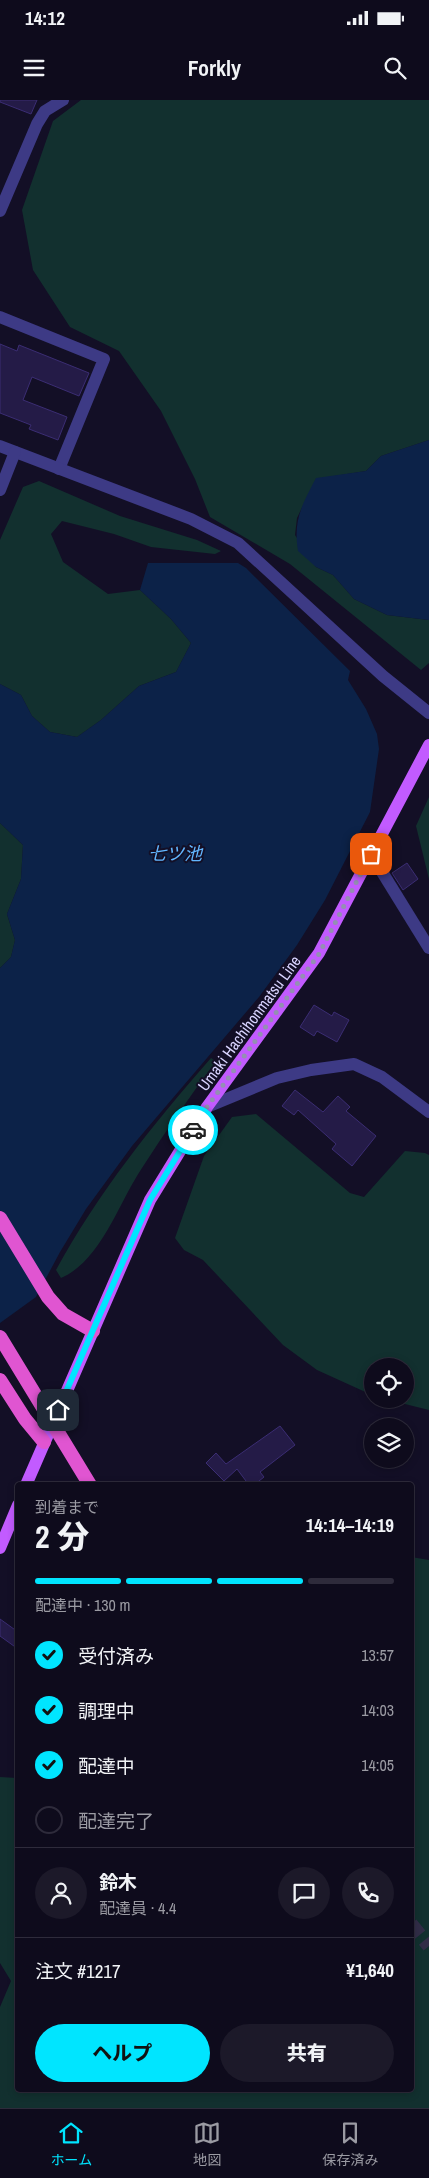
<!DOCTYPE html>
<html lang="ja">
<head>
<meta charset="utf-8">
<style>
  body { margin:0; font-family:"Archivo Narrow","Noto Sans JP",sans-serif; background:#1c1929; color:#f1f3f6; height:100vh; display:flex; flex-direction:column; font-size:19px; white-space:nowrap }
  * { box-sizing:border-box; margin:0 }
  p { font-size:16px; color:#9b9ba3 }
  .icon { flex:none; width:28px; height:28px; fill:none; stroke:currentColor; stroke-width:2; stroke-linecap:round; stroke-linejoin:round }
  .map { position:relative; flex:1; overflow:hidden }
  .drawer { position:absolute; left:15px; top:1382px; width:399px; height:610px; display:flex; flex-direction:column; background:#0e0b1c; border-radius:5px; box-shadow:0 2px 8px #0003,0 0 0 1px #2e2b3b }
  .drawer>* { flex:none }
  .tools { position:absolute; left:364px; top:1258px; display:grid; gap:10px }
  .tools a { display:grid; place-items:center; width:50px; height:50px; border-radius:50%; background:#0e0b1c; box-shadow:0 2px 8px #0003,0 0 0 1px #2e2b3b; font-size:25px }
  .pin { position:absolute; display:grid; place-items:center; width:42px; height:42px; color:#fff; margin:-21px; border-radius:10px; box-shadow:0 2px 8px #0006 }
  .courier { position:absolute; display:grid; place-items:center; width:50px; height:50px; margin:-25px; border:4px solid #00e5ff; border-radius:50%; background:#fff; color:#222; box-shadow:0 1px 6px #0007 }
  .head em { font-style:normal; font-weight:800 }
  .head div { display:flex; flex-direction:column-reverse }
  .head { display:flex; align-items:center; justify-content:space-between; height:85px; padding:0 20px }
  h1 { font-size:32px; font-weight:800; line-height:38px }
  .bar { display:grid; grid-template-columns:repeat(4,1fr); gap:8px 5px; align-content:center; height:60px; padding:0 20px }
  .bar i { height:6px; border-radius:4px; background:#2e2b3b }
  .bar .selected { background:#00e5ff }
  .bar p { grid-column:span 4 }
  .line { display:flex; align-items:center; gap:12px; padding:0 20px; border-top:1px solid #2e2b3b }
  .line div { flex:1 }
  .round { display:grid; place-items:center; flex:none; width:52px; height:52px; border-radius:26px; background:#1c1929 }
  ol { padding:0 20px; list-style:none }
  li { display:flex; align-items:center; gap:15px; height:55px }
  li p { margin-inline-start:auto }
  li .icon { padding:5px; border-radius:50%; background:#00e5ff; color:#111; stroke-width:4 }
  li:last-child { color:#9b9ba3 }
  li i { width:28px; height:28px; border:2px solid #2e2b3b; border-radius:50% }
  .cta { display:flex; gap:10px; margin-top:auto; padding:10px 20px }
  .cta a { flex:1; height:58px; border-radius:30px; background:#00e5ff; color:#111; font-size:20px; font-weight:800; line-height:58px; text-align:center }
  .cta a+a { background:#1c1929; color:#f1f3f6 }
  .status { display:flex; justify-content:space-between; align-items:center; height:35px; padding:0 25px; background:#0e0b1c; direction:ltr }
  .status svg { height:14px; fill:currentColor }
  header { display:flex; justify-content:space-between; align-items:center; height:65px; padding:0 20px; background:#0e0b1c; font-size:22px; font-weight:800 }
  .menu { display:flex; justify-content:space-around; align-items:center; height:70px; border-top:1px solid #2e2b3b; background:#0e0b1c; font-size:14px; color:#9b9ba3 }
  .menu a { display:grid; justify-items:center; gap:2px }
  .menu .selected { color:#00e5ff }
  .map>svg:first-child { display:block }
  .green { fill:#12302f }
  .water { fill:#0c2248 }
  .building { fill:#241b47; stroke:#3b2d73 }
  .lines { fill:none; stroke-linecap:round; stroke-linejoin:round }
  .trunk-tunnel { stroke:#312d47; stroke-width:14; stroke-dasharray:14 7; stroke-linecap:butt }
  .minor { stroke:#3d3a85; stroke-width:12 }
  .primary { stroke:#c25bff; stroke-width:12 }
  .trunk { stroke:#e055d1; stroke-width:14 }
  .trunk-bridge { stroke:#e055d1; stroke-width:14 }
  .done { stroke:#948fb3; stroke-width:5; stroke-dasharray:0 9 }
  .route { stroke:#00e5ff; stroke-width:6 }
  .labels { text-anchor:middle; dominant-baseline:central; stroke-width:4; stroke-linejoin:round; paint-order:stroke }
  .street-label { font-size:16px; fill:#d9d4ff; stroke:#130f26 }
  .water-label { font-size:18px; font-style:italic; fill:#62b6ff; stroke:#130f26 }
</style>
</head>
<body>
<div class="status"><b>14:12</b><svg viewBox="0 0 49 12"><path d="M0 12V9h3v3zM5 12V6h3v6zM10 12V3h3v9zM15 12V0h3v12zM26 1h20v11H26zM47 4h2v5h-2z"/></svg></div>
<header><svg class="icon" aria-label="menu" viewBox="0 0 24 24"><path d="M4 6h16M4 12h16M4 18h16"/></svg>Forkly<svg class="icon" aria-label="search" viewBox="0 0 24 24"><circle cx="10" cy="10" r="6"/><path d="M15 15l6 6"/></svg></header>
<div class="map">
<svg width="429" height="2008" viewBox="0 0 429 2008">
  <rect width="100%" height="100%" fill="#130f26"/>
  <g class="green">
    <polygon points="81,0 429,0 429,340 381,356 366,371 316,379 297,418 295,435 316,467 333,475 354,499 387,515 429,520 429,563 421,570 290,464 210,417 195,379 161,311 119,251 70,227 33,170 22,110 53,21"/>
    <polygon points="39,381 120,416 197,440 221,451 215,454 151,447 114,434 62,421 51,434 63,462 108,494 140,490 171,519 191,543 176,572 139,586 101,620 77,637 50,632 32,616 21,595 0,584 0,440 23,387"/>
    <polygon points="429,697 429,779 416,726"/>
    <polygon points="0,723 23,745 21,779 7,814 15,840 11,857 0,868"/>
    <path d="M211,958l5,3c-26,35 -51,71 -74,107 -23,34 -41,93 -81,110l-5,-8c42,-77 97,-146 155,-212z"/>
    <polygon points="256,1014 350,1093 364,1097 405,1051 425,1053 429,1055 429,1310 385,1299 405,1299 405,1266 372,1266 372,1295 317,1270 283,1245 203,1160 184,1150 175,1138 204,1056 232,1017"/>
    <polygon points="411,1457 429,1460 429,2008 0,2008 0,1907 11,1881 0,1863 0,1677 17,1678 18,1990 411,1990"/>
  </g>
  <g class="water">
    <path d="M429,340v180l-42,-5 -33,-16 -21,-24 -17,-8 -18,-16c-5,-31 4,-46 18,-73l50,-7 15,-15z"/>
    <polygon points="148,463 238,463 246,468 350,571 348,580 366,609 377,634 379,649 370,712 325,800 297,845 259,897 132,1046 86,1109 60,1152 36,1197 0,1223 0,868 11,857 15,840 7,814 21,779 23,745 0,723 0,584 21,595 32,616 50,632 77,637 101,620 139,586 176,572 191,543 171,519 140,490"/>
  </g>
  <g class="building">
    <polygon points="0,0 37,0 31,14 0,2"/>
    <polygon points="0,244 17,251 19,245 89,273 79,296 32,277 23,300 67,317 58,340 29,329 31,325 0,313"/>
    <polygon points="407,763 418,779 403,790 392,773"/>
    <polygon points="314,905 332,916 334,912 349,920 337,942 317,931 314,936 300,927"/>
    <polygon points="295,990 323,1012 338,996 350,1007 346,1011 376,1036 352,1066 332,1049 336,1044 298,1010 294,1015 282,1006"/>
    <polygon points="280,1326 295,1345 260,1372 264,1377 254,1385 249,1385 237,1369 224,1381 206,1363 216,1353 226,1364"/>
    <polygon points="0,1519 18,1532 18,1549 0,1536"/>
  </g>
  <g class="lines">
    <polyline class="trunk-tunnel" points="411,1824 429,1846"/>
    <g class="minor">
      <polyline points="0,111 37,24 45,11 63,0"/>
      <polyline points="0,217 104,259 59,369"/>
      <polyline points="0,346 191,419 238,443 383,576 429,613"/>
      <polyline points="0,390 15,352"/>
      <polyline points="371,754 429,848"/>
      <polyline points="207,1007 277,978 311,970 354,964 382,977 429,1012"/>
    </g>
    <g class="primary">
      <polyline points="26,1385 150,1100 207,1007 319,853 429,645"/>
      <polyline points="0,1448 18,1405"/>
    </g>
    <g class="trunk">
      <polyline points="0,1118 48,1197 63,1214 93,1231"/>
      <polyline points="0,1280 25,1319 44,1342"/>
    </g>
    <polyline class="trunk-bridge" points="0,1237 90,1385"/>
  </g>
  <g class="lines">
    <polyline class="done" points="193,1030 207,1007 319,854 371,754"/>
    <polyline class="route" points="58,1310 150,1100 193,1030"/>
  </g>
  <g class="labels">
    <g class="street-label">
      <text transform="translate(249 923) rotate(-54)">Umaki Hachihonmatsu Line</text>
    </g>
    <g class="water-label">
      <text x="175" y="753">七ツ池</text>
    </g>
  </g>
</svg>
<div class="tools">
<a><svg class="icon" aria-label="locate" viewBox="0 0 24 24"><circle cx="12" cy="12" r="6"/><path d="M12 2v4M12 18v4M2 12h4M18 12h4"/></svg></a>
<a><svg class="icon" aria-label="layers" viewBox="0 0 24 24"><path d="M12 4l9 5-9 5-9-5zM3 14l9 5 9-5"/></svg></a>
</div>
<div class="pin" style="left:371px;top:754px;background:#ea580c"><svg class="icon" aria-label="bag" viewBox="0 0 24 24"><path d="M5 8h14l-1 12H6zM9 8a3 3 0 0 1 6 0"/></svg></div>
<div class="pin" style="left:58px;top:1310px;background:#1f2937"><svg class="icon" aria-label="home" viewBox="0 0 24 24"><path d="M3 11l9-7 9 7M6 9v11h12V9"/></svg></div>
<div class="courier" style="left:193px;top:1030px"><svg class="icon" aria-label="car" viewBox="0 0 24 24"><path d="M5 17H2v-5l4-1 3-4h7l3 4 3 1v5h-3M9 17h6M6 11h13"/><circle cx="7" cy="17" r="2"/><circle cx="17" cy="17" r="2"/></svg></div>
<section class="drawer">
<div class="head"><div><h1>2 分</h1><p>到着まで</p></div><em>14:14–14:19</em></div>
<div class="bar"><i class="selected"></i><i class="selected"></i><i class="selected"></i><i></i><p>配達中 · 130 m</p></div>
<ol>
<li><svg class="icon" aria-label="check" viewBox="0 0 24 24"><path d="M5 12l5 5 9-10"/></svg>受付済み<p>13:57</p></li>
<li><svg class="icon" aria-label="check" viewBox="0 0 24 24"><path d="M5 12l5 5 9-10"/></svg>調理中<p>14:03</p></li>
<li><svg class="icon" aria-label="check" viewBox="0 0 24 24"><path d="M5 12l5 5 9-10"/></svg>配達中<p>14:05</p></li>
<li><i></i>配達完了</li>
</ol>
<div class="line" style="height:90px"><a class="round"><svg class="icon" aria-label="person" viewBox="0 0 24 24"><circle cx="12" cy="8" r="4"/><path d="M4 21q1-7 8-7t8 7"/></svg></a><div><b>鈴木</b><p>配達員 · 4.4</p></div><a class="round"><svg class="icon" aria-label="chat" viewBox="0 0 24 24"><path d="M4 5h16v11H9l-5 4z"/></svg></a><a class="round"><svg class="icon" aria-label="phone" viewBox="0 0 24 24"><path d="M5 4h4l2 5-3 2q2 4 5 5l2-3 5 2v4C11 20 4 13 5 4z"/></svg></a></div>
<div class="line" style="height:65px"><div>注文 #1217</div><b>¥1,640</b></div>
<div class="cta"><a>ヘルプ</a><a>共有</a></div>
</section>
</div>
<nav class="menu">
<a class="selected"><svg class="icon" aria-label="home" viewBox="0 0 24 24"><path d="M3 11l9-7 9 7M6 9v11h12V9"/></svg>ホーム</a>
<a><svg class="icon" aria-label="map" viewBox="0 0 24 24"><path d="M3 6l6-2 6 2 6-2v14l-6 2-6-2-6 2zM9 4v14M15 6v14"/></svg>地図</a>
<a><svg class="icon" aria-label="saved" viewBox="0 0 24 24"><path d="M7 4h10v16l-5-4-5 4z"/></svg>保存済み</a>
</nav>
</body>
</html>
